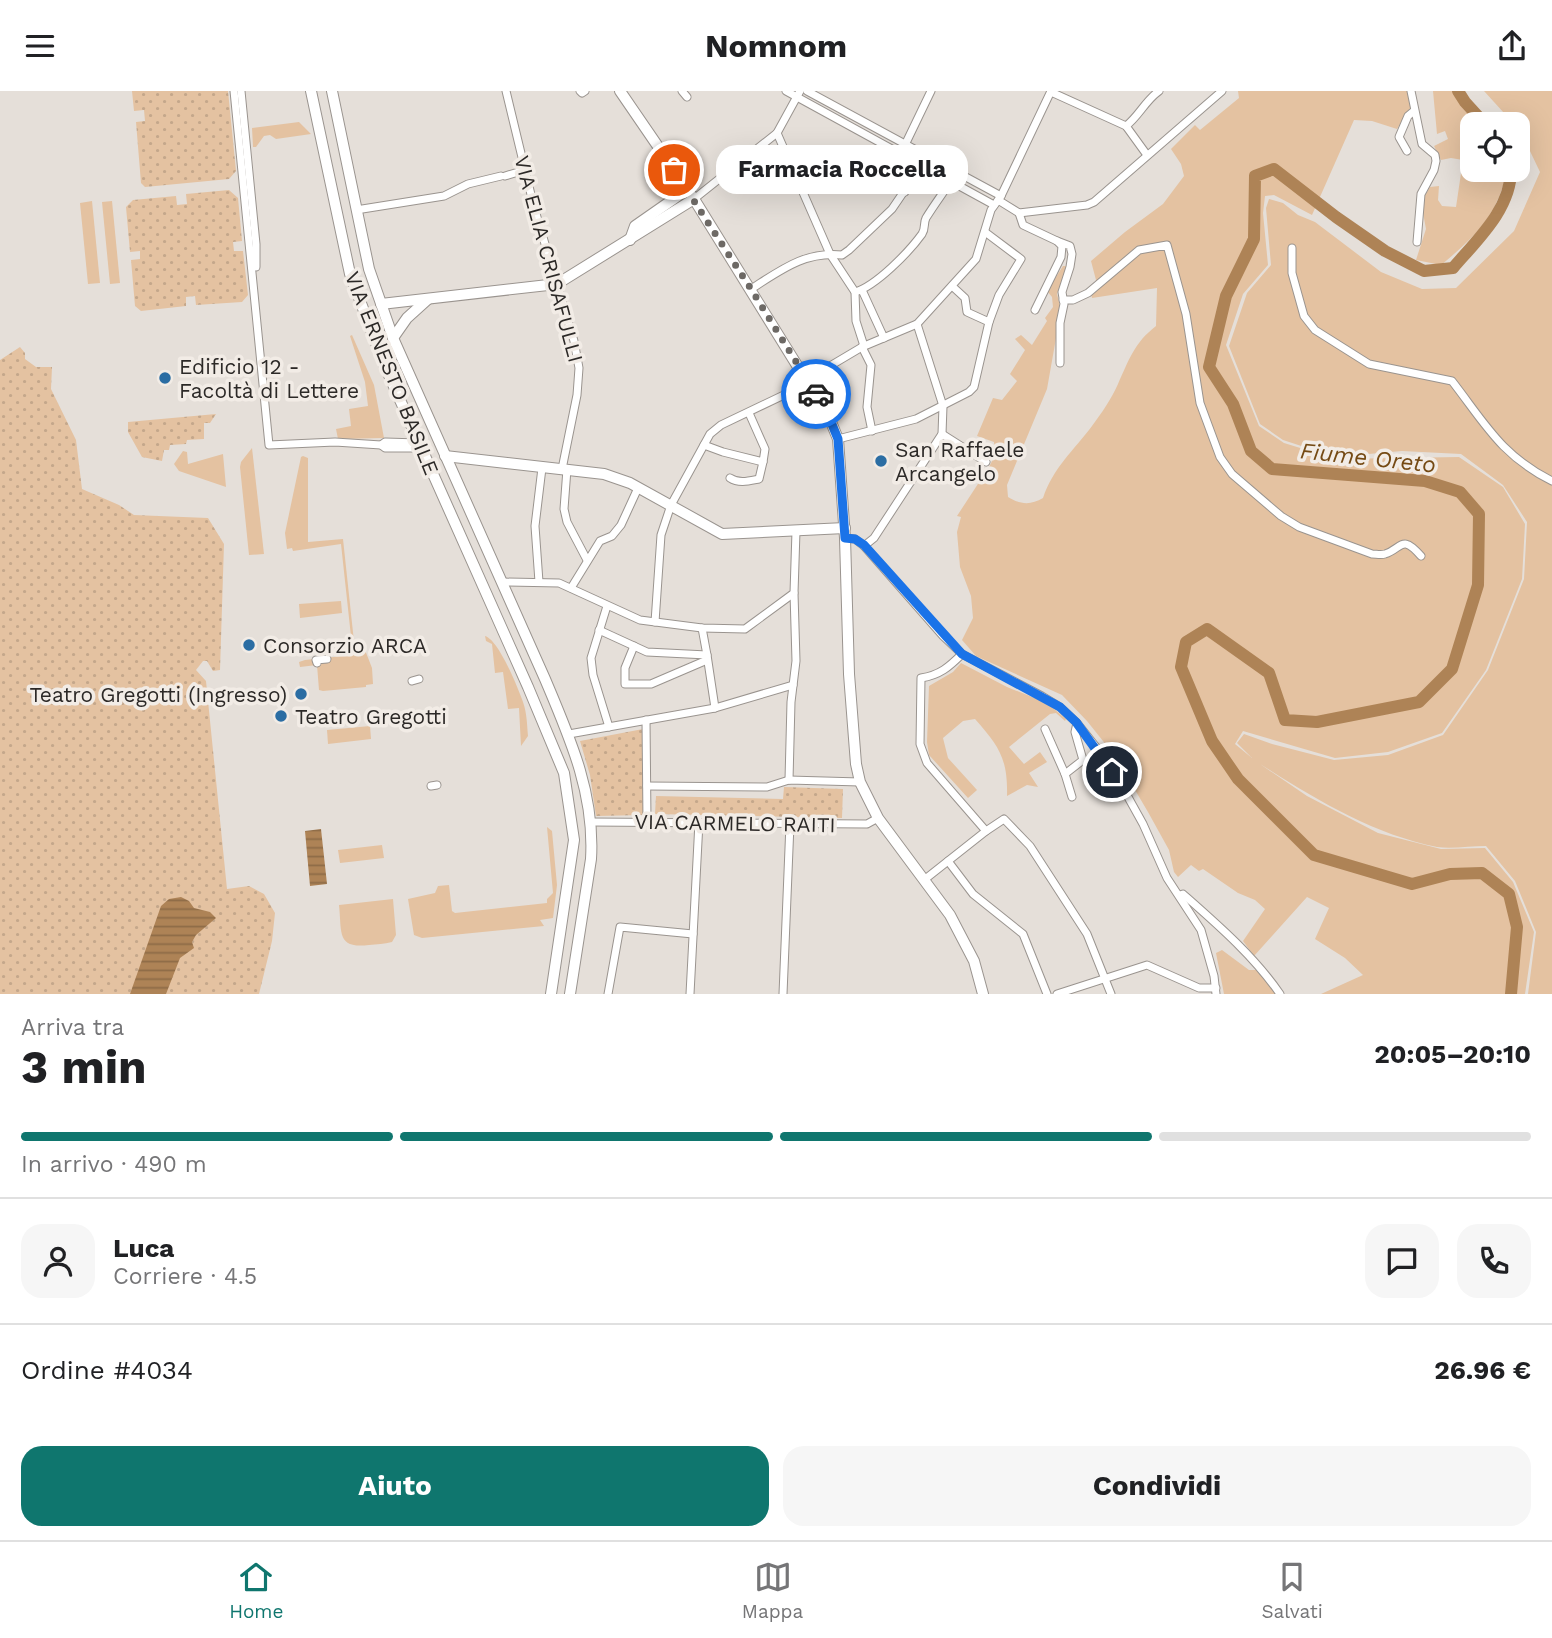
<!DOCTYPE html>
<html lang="it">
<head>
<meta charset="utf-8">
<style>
  body { margin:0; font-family:"Work Sans",sans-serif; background:#f6f6f6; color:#202124; height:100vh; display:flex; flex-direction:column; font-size:26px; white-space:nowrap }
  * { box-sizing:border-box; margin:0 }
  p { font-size:23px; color:#757577 }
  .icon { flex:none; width:38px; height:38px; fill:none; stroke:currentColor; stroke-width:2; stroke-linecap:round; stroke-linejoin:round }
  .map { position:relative; height:903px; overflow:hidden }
  .drawer { display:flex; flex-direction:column; background:#fff; flex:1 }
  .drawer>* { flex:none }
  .tools { position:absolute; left:1460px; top:21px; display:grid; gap:14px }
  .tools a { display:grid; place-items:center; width:70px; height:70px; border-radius:14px; background:#fff; box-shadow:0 7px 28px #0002; font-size:35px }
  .pin { position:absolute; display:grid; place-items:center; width:60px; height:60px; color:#fff; margin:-30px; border:4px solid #fff; border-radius:50%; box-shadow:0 2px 7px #0007 }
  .courier { position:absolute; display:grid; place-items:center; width:70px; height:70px; margin:-35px; border:5px solid #1a73e8; border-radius:50%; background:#fff; color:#222; box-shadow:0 2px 9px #0007 }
  .bubble { position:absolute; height:49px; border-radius:21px; background:#fff; box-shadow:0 7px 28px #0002; font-size:23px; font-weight:700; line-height:49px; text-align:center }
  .overview em { font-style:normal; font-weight:700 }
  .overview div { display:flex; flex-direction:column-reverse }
  .overview { display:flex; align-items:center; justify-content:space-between; height:119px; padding:0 21px }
  h1 { font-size:46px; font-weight:700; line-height:52px }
  .bar { display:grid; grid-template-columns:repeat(4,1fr); gap:10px 7px; align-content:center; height:84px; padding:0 21px }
  .bar i { height:9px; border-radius:5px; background:#e0e0e0 }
  .bar .current { background:#0f766e }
  .bar p { grid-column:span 4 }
  .line { display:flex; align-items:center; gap:18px; padding:0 21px; border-top:2px solid #e0e0e0 }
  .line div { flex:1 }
  .round { display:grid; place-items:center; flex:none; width:74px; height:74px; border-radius:21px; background:#f6f6f6 }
  .button { display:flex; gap:14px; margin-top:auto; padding:14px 21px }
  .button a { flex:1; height:80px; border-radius:21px; background:#0f766e; color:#fff; font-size:28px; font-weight:700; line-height:80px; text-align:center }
  .button a+a { background:#f6f6f6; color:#202124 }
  header { display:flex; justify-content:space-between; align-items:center; height:91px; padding:0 21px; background:#fff; font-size:32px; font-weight:700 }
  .dock { display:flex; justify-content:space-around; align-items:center; height:98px; border-top:2px solid #e0e0e0; background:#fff; font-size:19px; color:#757577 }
  .dock a { display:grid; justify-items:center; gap:4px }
  .dock .current { color:#0f766e }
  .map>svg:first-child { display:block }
  .grass { fill:#e4c2a1 }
  .park { fill:url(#park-dots) }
  .water { fill:url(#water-rules) }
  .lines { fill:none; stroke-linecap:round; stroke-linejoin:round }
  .river { stroke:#ae8356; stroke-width:12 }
  .street-casing { stroke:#9a948f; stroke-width:9 }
  .secondary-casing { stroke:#9a948f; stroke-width:12 }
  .street { stroke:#fff; stroke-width:7 }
  .secondary { stroke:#fff; stroke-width:10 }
  .done { stroke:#6d6965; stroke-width:7; stroke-dasharray:0 12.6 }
  .route { stroke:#1a73e8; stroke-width:9 }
  .poi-dot { fill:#2b6da3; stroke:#f2ece6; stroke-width:2.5 }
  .labels { text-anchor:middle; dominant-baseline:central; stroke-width:7; stroke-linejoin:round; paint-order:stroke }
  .street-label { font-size:21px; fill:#2c2927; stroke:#f2ece6 }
  .poi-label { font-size:21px; fill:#2c2927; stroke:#f2ece6; text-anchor:start }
  .water-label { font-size:23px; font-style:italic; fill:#754a14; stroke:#f2ece6 }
</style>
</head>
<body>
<header><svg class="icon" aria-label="menu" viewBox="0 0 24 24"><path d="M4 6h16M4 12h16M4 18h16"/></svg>Nomnom<svg class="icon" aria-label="share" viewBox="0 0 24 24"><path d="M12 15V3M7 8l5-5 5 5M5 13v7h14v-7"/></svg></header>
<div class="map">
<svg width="1552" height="903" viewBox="0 0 1552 903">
  <defs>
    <pattern id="park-dots" width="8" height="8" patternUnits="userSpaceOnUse" patternTransform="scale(1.75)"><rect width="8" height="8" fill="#e4c2a1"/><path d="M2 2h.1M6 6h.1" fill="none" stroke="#c4a78b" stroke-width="1.8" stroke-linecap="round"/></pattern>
    <pattern id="water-rules" width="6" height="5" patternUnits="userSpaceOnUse" patternTransform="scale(1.75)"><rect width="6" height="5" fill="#ae8356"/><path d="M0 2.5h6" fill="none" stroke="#8e6b47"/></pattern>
  </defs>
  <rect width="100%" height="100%" fill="#e5dfd9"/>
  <g class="grass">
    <path d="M1238,0h170l3,16 -14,22 -25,-8 -18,-1 -42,95 -38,-20 -9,1 -2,17 5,52 -25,29 -17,51 33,81 25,17 52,16 123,-2 44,30 22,37 -3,55 -36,91 -44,63 -54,19 -53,6 -92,-27 -8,13 17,14 -15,-15 7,-9 28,10 62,16 54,-5 55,-20 45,-65 36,-91 3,-57 -24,-37 -42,-31 -59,-3 -67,6 -52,-17 -23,-16 -31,-78 18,-53 24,-28 -5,-57 3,-9 14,4 15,12 17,7 66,50 41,17 34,-1 58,-57 26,-59 -23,-48h-3l-30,-33h68v903h-24l8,-62 -21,-51 -29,-35c-15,0 -34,3 -49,1 -65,-13 -122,-48 -177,-83l47,32 71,37 63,16 44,-1 28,34 21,50 -9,62h-204l42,-19 -18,-17 -30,-19 14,-31 -22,-11 -53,59 -11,-15 22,-32 -10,-9 -17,-7 -35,-24 -4,2 -8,-6 -13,12 -4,-5 -5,-22 -21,-38 -33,-56 -28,-35 -25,-26 -86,-39 -14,-16 11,-22 -2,-22 -11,-29 -3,-35 4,-15 -4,-1 32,-49 6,-12 -1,-13 -17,-6 16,-38 9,2 15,-19 -7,-7 15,-24 -10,-11 6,-4 11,10 15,-24 -2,-3 8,-11 -1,-10 -5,-6 16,-25h5l-11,28 4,16 -14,79 -40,96 1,12c13,8 23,8 35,1 10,-30 31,-48 49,-72 9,-12 20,-28 26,-42 11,-24 16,-41 38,-58l1,-38 -65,10 -1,-5 5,-13 -5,-19 34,-29 38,-28 21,-28 -3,-12 -10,-15 24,-24 5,5 39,-32z"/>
    <path d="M1433,0h21l28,33h-10v46h35c-9,45 -32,67 -66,95l-25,-5 10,-31 -5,-27 9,-15 9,-1 -1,14 4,6 14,1 7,-47 -12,-2 -10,2 -7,-14 14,-7 -3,-8 -8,3z"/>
    <polygon points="299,31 311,43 276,48 270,44 264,45 256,56 253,56 252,37"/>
    <polygon points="92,110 100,192 88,193 80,112"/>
    <polygon points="112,110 120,192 110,193 102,111"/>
    <polygon points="352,244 374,294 384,347 338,348 336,338 351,335 349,318 368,315 365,291 350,245"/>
    <polygon points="252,357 264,463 249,464 240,376 241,371"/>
    <polygon points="183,360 187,361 188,373 223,363 226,396 179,380 174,373"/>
    <polygon points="303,365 308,367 308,451 343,448 355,560 365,559 372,577 373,593 366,594 366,596 323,600 319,599 317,574 300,576 299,571 305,569 353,564 341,453 293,460 292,457 287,458 285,442 301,366"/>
    <polygon points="341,510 342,522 300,527 299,513"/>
    <path d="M485,545c14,4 33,52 38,66 4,11 4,23 5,34l-7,10 -2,-38 -11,1 -5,-37 -8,1 -3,-29 -6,-3z"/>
    <path d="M961,572l46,24 40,16 19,16 -1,2 -9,-8 -6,1 -41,33 15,17 16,-12 7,10 -18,11 9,14 -11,-2 -20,11c1,-37 -8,-50 -32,-77l-12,2 -20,17 5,20 29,32 -9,8 -39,-43 -2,-13 2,-56 24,-14z"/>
    <polygon points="370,635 371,648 328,653 327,639"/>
    <polygon points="547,736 552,740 557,794 553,827 540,829 544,835 422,847 414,844 408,808 435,802 438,795 449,794 452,820 455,822 547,812 547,808 553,802"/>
    <polygon points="382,754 384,767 340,772 338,759"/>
    <path d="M393,808l3,36 -4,7c-8,2 -15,2 -23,3 -33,4 -27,-13 -30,-40z"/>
    <polygon points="1222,859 1249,879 1256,879 1277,903 1224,903 1216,862"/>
  </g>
  <g class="park">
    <polygon points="132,0 228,0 236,80 229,88 145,96 141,92 136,31 145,30 144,19 134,20"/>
    <polygon points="229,99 238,107 242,150 233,151 234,160 243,160 248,204 242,211 196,214 195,205 186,206 186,215 141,220 135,215 131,169 140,168 140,160 130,161 126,116 133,109 176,105 177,114 187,113 186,103"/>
    <polygon points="20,256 25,262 25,268 36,276 52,276 51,298 76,349 82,398 119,414 134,424 208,427 224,453 220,579 213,580 207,570 203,570 196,579 206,590 227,798 249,795 264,803 275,822 272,850 259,903 0,903 0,269"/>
    <polygon points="216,323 210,332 204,332 204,348 187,349 186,353 170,354 169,359 164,359 162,370 142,366 128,341 128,331"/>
    <polygon points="643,638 643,724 596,725 590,684 580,650"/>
    <polygon points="784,696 843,698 842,727 655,723 656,705 783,708"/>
  </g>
  <g class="water">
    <polygon points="321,738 327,793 310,795 305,740"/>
    <polygon points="181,806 189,810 194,817 210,821 216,827 196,844 192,851 194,857 180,867 166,903 130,903 161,815 169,808"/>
  </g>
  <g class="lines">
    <g class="river">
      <polyline points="1458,0 1465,11 1485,33"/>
      <path d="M1511,903l6,-67 -8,-33 -27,-21 -32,1 -38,10 -98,-29 -76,-76 -26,-38 -31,-74 5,-25 21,-13 62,44 16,47 32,2 102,-20 33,-33 26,-84 1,-71 -19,-22 -35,-11 -153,-12 -21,-18 -18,-47 -24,-37 17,-71 28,-57 1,-63 19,-7 62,48 49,34 39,20 29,-3c24,-28 58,-59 58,-98"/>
    </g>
    <g class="street-casing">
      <g id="street">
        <polyline points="234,0 269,354 335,351 381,354 385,357 421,357"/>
        <polyline points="241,0 256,153 256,176"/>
        <polyline points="506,0 534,116 574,250 579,277 577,304 562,378"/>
        <polyline points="580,0 582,2 585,0"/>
        <polyline points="682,0 687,6"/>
        <polyline points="786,0 994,114"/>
        <polyline points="807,0 1001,105"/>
        <polyline points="1411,0 1422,53 1435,64 1436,70 1434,79 1421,103 1417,151"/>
        <polyline points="1051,1 1126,35 1147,64"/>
        <path d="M1126,35c13,-10 19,-25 33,-35"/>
        <polyline points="777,42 830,163 855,201 856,230 864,255"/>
        <polyline points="904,56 931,0"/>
        <polyline points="1407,60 1399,46 1408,25 1414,20"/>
        <polyline points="796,84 825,65 838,71 845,71 905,101"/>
        <polyline points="505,85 525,79"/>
        <polyline points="694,108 777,42 800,0"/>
        <polyline points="998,109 1019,122 1087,114 1094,111 1222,0"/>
        <polyline points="356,119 444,105 468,93 501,85"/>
        <polyline points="1019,122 1023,134 1057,150 1062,155 1061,166 1035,219"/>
        <polyline points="1057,150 1070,155 1072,163 1070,176 1062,201 1064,213 1060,232 1060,272"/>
        <path d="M1292,157v25l12,43 11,14 54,34 83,17c34,44 49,74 100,100"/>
        <polyline points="952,195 965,207 967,221 989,231"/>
        <path d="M751,198c30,-19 54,-38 91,-34l7,-5 43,-41 30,-44"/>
        <polyline points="862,199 884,247"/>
        <path d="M855,201c21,-6 54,-40 67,-58 4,-6 1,-10 4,-16 8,-13 17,-25 25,-37"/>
        <path d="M1063,209h10l15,-7 51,-43 28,-5 19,69 14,89 20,54 12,17 49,42 18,11 73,27c4,0 9,1 13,0 17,-5 16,-21 36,2"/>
        <polyline points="862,256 871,274 867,316 872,340"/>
        <polyline points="942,343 986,371"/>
        <polyline points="838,348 916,328 969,301 974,296 989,231 999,204 1021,168 985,141"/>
        <polyline points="381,354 385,351 419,352"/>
        <polyline points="704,354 723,361 763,371 765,358 749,322"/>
        <polyline points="567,378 564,418 567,431 587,469"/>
        <path d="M730,387c9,6 19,3 29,1l4,-17"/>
        <polyline points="845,447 855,448 864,455 874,447 942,343 943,315 917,233"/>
        <polyline points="864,455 943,545 962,563 1042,605 1060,616 1077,632 1096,656 1128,706 1143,733 1167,787 1201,839 1214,885 1216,903"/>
        <polyline points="501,491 559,492 640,529 702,537 745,538 794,502 796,440"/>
        <polyline points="539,491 535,435 542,377"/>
        <polyline points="571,497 600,450 612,445 621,434 638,397"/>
        <polyline points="607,515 591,567 593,584 609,636"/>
        <polyline points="655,531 661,444 671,414 710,343 721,334 809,292 830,275 862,256 917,233 976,168 991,119 1001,105 1051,0"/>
        <polyline points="702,537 707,564"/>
        <polyline points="599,539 647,561 707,564 715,617"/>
        <polyline points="634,555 625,577 625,593 651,593 707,569"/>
        <path d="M962,563c-13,13 -22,21 -41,24l-1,66 7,19 59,68 18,-12 26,27 57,88 24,60"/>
        <polyline points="317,572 316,569 327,568"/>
        <polyline points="412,590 419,588"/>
        <polyline points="646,629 647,730"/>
        <polyline points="1045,638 1065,683 1072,706"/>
        <polyline points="569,643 715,617 793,594"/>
        <polyline points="1065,683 1083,669 1075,641 1077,632"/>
        <polyline points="789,689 791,611 796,570 794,502"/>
        <polyline points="431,695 437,694"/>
        <polyline points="647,695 767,696 789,689 860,691"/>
        <polyline points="590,731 867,733 878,727"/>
        <polyline points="948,770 973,803 1023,843 1047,903"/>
        <polyline points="924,789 986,740"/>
        <path d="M1180,804l3,-1c34,30 71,62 97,100"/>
        <polyline points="608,903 620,836 693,843"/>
        <polyline points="690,903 699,731"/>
        <polyline points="783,903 790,733"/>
        <polyline points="1057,903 1147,874 1199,897 1216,897"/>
      </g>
    </g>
    <g class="secondary-casing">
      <g id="secondary">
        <polyline points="311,0 350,183 384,273 528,596 564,682 574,749 551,903"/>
        <path d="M332,0l37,178 24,69 152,341c25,59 50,115 46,180l-21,135"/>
        <polyline points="620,0 694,108 829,326 838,348 845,447 849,583 856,673 860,691 878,727 950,824 974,870 983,903"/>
        <polyline points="630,149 635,135 688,98"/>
        <polyline points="381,213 557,193 694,108"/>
        <polyline points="393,247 407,227 428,208"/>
        <polyline points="445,365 604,383 630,392 722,443 845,437"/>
      </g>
    </g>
    <use href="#street" class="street"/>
    <use href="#secondary" class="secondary"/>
  </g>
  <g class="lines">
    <polyline class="done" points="674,79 751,198 816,303"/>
    <polyline class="route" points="816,303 829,326 838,348 845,447 855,448 864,454 962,563 1060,616 1076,631 1112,681"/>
  </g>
  <g class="poi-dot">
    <circle cx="165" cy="287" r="7"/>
    <circle cx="881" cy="370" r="7"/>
    <circle cx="249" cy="554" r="7"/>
    <circle cx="301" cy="603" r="7"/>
    <circle cx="281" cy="625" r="7"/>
  </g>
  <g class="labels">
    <g class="street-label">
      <text transform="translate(549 168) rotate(75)">VIA ELIA CRISAFULLI</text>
      <text transform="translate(392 282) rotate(68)">VIA ERNESTO BASILE</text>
      <text transform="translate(735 732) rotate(1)">VIA CARMELO RAITI</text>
    </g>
    <g class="poi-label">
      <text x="179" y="275">Edificio 12 -<tspan x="179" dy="24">Facoltà di Lettere</tspan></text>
      <text x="895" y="358">San Raffaele<tspan x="895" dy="24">Arcangelo</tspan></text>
      <text x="263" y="554">Consorzio ARCA</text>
      <text x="287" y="603" text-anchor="end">Teatro Gregotti (Ingresso)</text>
      <text x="295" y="625">Teatro Gregotti</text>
    </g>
    <g class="water-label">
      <text transform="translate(1368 367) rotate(6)">Fiume Oreto</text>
    </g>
  </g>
</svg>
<div class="tools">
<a><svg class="icon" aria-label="locate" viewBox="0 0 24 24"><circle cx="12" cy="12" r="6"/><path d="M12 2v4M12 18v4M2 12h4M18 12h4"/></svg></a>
</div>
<div class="pin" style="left:674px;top:79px;background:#ea580c"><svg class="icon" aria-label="bag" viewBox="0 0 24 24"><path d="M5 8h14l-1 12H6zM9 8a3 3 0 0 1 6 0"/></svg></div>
<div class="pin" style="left:1112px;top:681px;background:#1f2937"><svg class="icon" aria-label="home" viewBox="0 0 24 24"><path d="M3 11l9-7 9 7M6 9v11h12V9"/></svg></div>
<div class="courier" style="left:816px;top:303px"><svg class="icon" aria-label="car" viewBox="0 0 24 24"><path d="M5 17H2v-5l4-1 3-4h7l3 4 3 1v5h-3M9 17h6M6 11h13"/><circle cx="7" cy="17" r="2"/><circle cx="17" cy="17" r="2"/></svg></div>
<div class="bubble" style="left:716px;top:54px;width:252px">Farmacia Roccella</div>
</div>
<section class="drawer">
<div class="overview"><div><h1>3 min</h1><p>Arriva tra</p></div><em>20:05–20:10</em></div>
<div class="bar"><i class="current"></i><i class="current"></i><i class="current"></i><i></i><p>In arrivo · 490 m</p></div>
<div class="line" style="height:126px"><a class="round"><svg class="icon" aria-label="person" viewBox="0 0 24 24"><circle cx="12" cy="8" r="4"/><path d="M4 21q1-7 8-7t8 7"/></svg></a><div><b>Luca</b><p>Corriere · 4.5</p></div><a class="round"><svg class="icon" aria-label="chat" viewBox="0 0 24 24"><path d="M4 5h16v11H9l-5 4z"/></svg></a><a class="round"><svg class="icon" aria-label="phone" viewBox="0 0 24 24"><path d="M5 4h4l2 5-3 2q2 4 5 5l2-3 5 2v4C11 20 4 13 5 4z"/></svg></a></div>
<div class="line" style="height:91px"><div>Ordine #4034</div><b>26.96 €</b></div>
<div class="button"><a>Aiuto</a><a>Condividi</a></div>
</section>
<nav class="dock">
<a class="current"><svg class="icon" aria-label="home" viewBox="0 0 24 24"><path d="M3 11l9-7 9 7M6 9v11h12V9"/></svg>Home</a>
<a><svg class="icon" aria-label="map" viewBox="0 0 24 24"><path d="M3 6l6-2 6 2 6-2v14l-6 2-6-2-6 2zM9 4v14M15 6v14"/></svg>Mappa</a>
<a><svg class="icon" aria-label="saved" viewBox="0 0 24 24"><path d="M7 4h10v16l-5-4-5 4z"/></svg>Salvati</a>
</nav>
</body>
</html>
